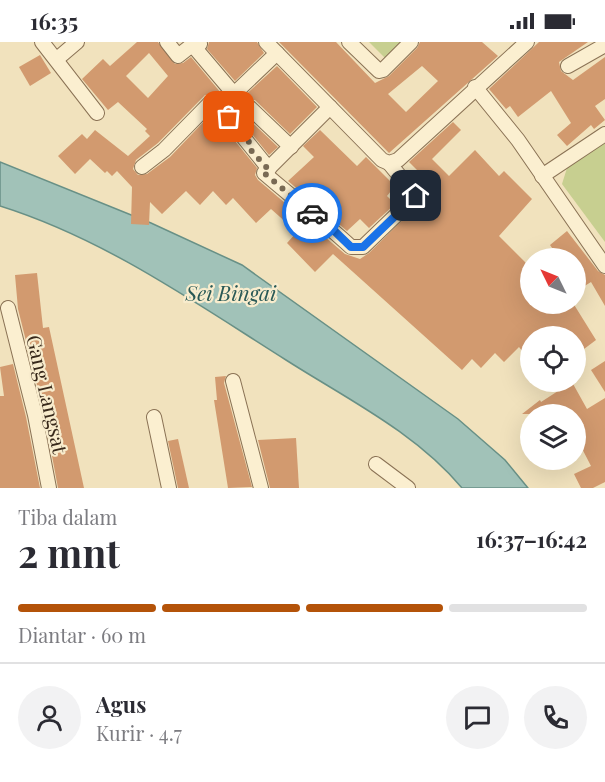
<!DOCTYPE html>
<html lang="id">
<head>
<meta charset="utf-8">
<style>
  body { margin:0; font-family:"Playfair Display",serif; background:#f2f2f3; color:#2b2b33; height:100vh; display:flex; flex-direction:column; font-size:22px; white-space:nowrap }
  * { box-sizing:border-box; margin:0 }
  p { font-size:20px; color:#7c7c81 }
  .icon { flex:none; width:33px; height:33px; fill:none; stroke:currentColor; stroke-width:2; stroke-linecap:round; stroke-linejoin:round }
  .map { position:relative; height:446px; overflow:hidden }
  .drawer { display:flex; flex-direction:column; background:#fff; flex:1 }
  .drawer>* { flex:none }
  .needle { width:39px; rotate:313deg }
  .tools { position:absolute; left:520px; top:206px; display:grid; gap:12px }
  .tools a { display:grid; place-items:center; width:66px; height:66px; border-radius:50%; background:#fff; box-shadow:0 6px 24px #0002; font-size:30px }
  .pin { position:absolute; display:grid; place-items:center; width:51px; height:51px; color:#fff; margin:-26px; border-radius:12px; box-shadow:0 3px 9px #0006 }
  .courier { position:absolute; display:grid; place-items:center; width:60px; height:60px; margin:-30px; border:4px solid #1a73e8; border-radius:50%; background:#fff; color:#222; box-shadow:0 2px 8px #0007 }
  .summary em { font-style:normal; font-weight:700 }
  .summary div { display:flex; flex-direction:column-reverse }
  .summary { display:flex; align-items:center; justify-content:space-between; height:102px; padding:0 18px }
  h1 { font-size:39px; font-weight:700; line-height:45px }
  .bar { display:grid; grid-template-columns:repeat(4,1fr); gap:9px 6px; align-content:center; height:72px; padding:0 18px }
  .bar i { height:8px; border-radius:4px; background:#e1e1e2 }
  .bar .selected { background:#b45309 }
  .bar p { grid-column:span 4 }
  .line { display:flex; align-items:center; gap:15px; padding:0 18px; border-top:2px solid #e1e1e2 }
  .line div { flex:1 }
  .round { display:grid; place-items:center; flex:none; width:63px; height:63px; border-radius:32px; background:#f2f2f3 }
  .status { display:flex; justify-content:space-between; align-items:center; height:42px; padding:0 30px; background:#fff; direction:ltr }
  .status svg { height:16px; fill:currentColor }
  .map>svg:first-child { display:block }
  .green { fill:#c7cf90 }
  .water { fill:#a1c2b8; stroke:#689086; stroke-width:1.5 }
  .building { fill:#d29a6f; fill-rule:evenodd }
  .lines { fill:none; stroke-linecap:round; stroke-linejoin:round }
  .minor-casing { stroke:#8a7255; stroke-width:16 }
  .minor { stroke:#fbefd0; stroke-width:14 }
  .done { stroke:#796a54; stroke-width:6; stroke-dasharray:0 10.8 }
  .route { stroke:#1a73e8; stroke-width:8 }
  .labels { text-anchor:middle; dominant-baseline:central; stroke-width:4.5; stroke-linejoin:round; paint-order:stroke }
  .street-label { font-size:20px; fill:#38291b; stroke:#f8eccd }
  .water-label { font-size:21px; font-style:italic; fill:#295956; stroke:#f8eccd }
</style>
</head>
<body>
<div class="status"><b>16:35</b><svg viewBox="0 0 49 12"><path d="M0 12V9h3v3zM5 12V6h3v6zM10 12V3h3v9zM15 12V0h3v12zM26 1h20v11H26zM47 4h2v5h-2z"/></svg></div>
<div class="map">
<svg width="605" height="446" viewBox="0 0 605 446">
  <rect width="100%" height="100%" fill="#f1e2bd"/>
  <g class="green">
    <polygon points="369,0 404,0 387,18"/>
    <polygon points="605,97 605,200 562,142 567,126"/>
  </g>
  <path class="water" d="M0,120l151,61 91,42 216,154 47,41 23,28h-66c-47,-56 -115,-89 -176,-128 -92,-58 -181,-121 -286,-154z"/>
  <g class="building">
    <path d="M137,0h21l17,22 8,-1 8,-6 30,36 -16,2 -47,48 -22,17 -3,9 5,6 9,-1 23,-17 42,-44 45,55 -2,7 3,5 87,74 15,5 9,-6 59,-58 -10,-11 7,-6 -16,-16 44,-40 8,8 -29,29 17,17 26,-26 24,26 5,-5 28,28 -33,37 32,32v35h42l23,37 -20,15v-19h-45v26l-12,-15 -15,15 -9,-9 -14,15 -9,-9 -10,11 -129,-116 -18,18 -28,-29 10,-11 -26,-23 -15,14 -23,-25 -7,7 -13,-14 -13,14 -14,-14 -24,23 -12,-12 -1,23 -18,-1 1,-37 -15,-16 -5,5 -5,-5 -2,2 -15,-14 -15,15 -17,-18 24,-22 5,5 8,-9 33,26 22,-20 -5,-5 2,-2 -29,-27 -10,8 -26,-31 21,-20 7,7zM149,11l19,23 -20,22 -22,-22z"/>
    <polygon points="209,0 257,0 264,11 235,39 207,7"/>
    <path d="M279,0h57l39,41 14,-7 28,-28 3,-6h62l16,14 -109,97zM422,24l16,15 -32,31 -18,-18z"/>
    <polygon points="539,0 588,0 559,20 561,29 573,38 605,15 605,57 595,64 605,78 594,87 591,83 567,104 557,93 571,81 551,49 518,75 510,64 506,67 489,47"/>
    <polygon points="40,13 51,31 30,44 19,25"/>
    <polygon points="277,24 317,65 290,92 255,58 243,58 240,63 242,71 278,105 269,113 231,66"/>
    <polygon points="320,88 357,124 366,115 395,144 387,154 395,162 369,186 360,177 347,189 288,139 314,115 303,104"/>
    <polygon points="567,189 598,229 605,233 605,264 591,240 583,245 576,234 576,216 547,216 555,210 550,203"/>
    <polygon points="37,231 43,286 49,285 84,446 58,446 44,371 18,267 15,233"/>
    <polygon points="605,319 605,350 591,328"/>
    <polygon points="13,322 26,375 40,446 0,446 0,354 4,354 0,325"/>
    <polygon points="226,334 224,341 252,445 228,446 214,358 217,358 215,335"/>
    <polygon points="572,340 587,367 605,356 605,440 593,446 581,446 574,432 591,424 576,395 576,372 522,372 540,358 541,360"/>
    <polygon points="296,396 299,446 270,446 258,398"/>
    <polygon points="178,397 189,446 178,446 168,399"/>
  </g>
  <g class="lines">
    <g class="minor-casing">
      <g id="minor">
        <polyline points="42,0 97,71"/>
        <polyline points="167,0 178,14 192,3 195,6 200,2"/>
        <polyline points="266,0 382,118 389,121 398,118 527,0"/>
        <polyline points="349,0 379,29 383,28 411,0"/>
        <polyline points="195,6 234,52 277,11"/>
        <polyline points="57,17 77,0"/>
        <polyline points="568,24 605,3"/>
        <polyline points="475,45 518,98 605,224"/>
        <polyline points="225,59 219,65 269,127"/>
        <polyline points="249,65 291,105"/>
        <path d="M330,65l-66,66c29,25 59,48 87,74h12l53,-51 -27,-33"/>
        <polyline points="142,125 164,108 211,60 219,65"/>
        <polyline points="542,134 605,92"/>
        <polyline points="8,266 35,373 49,446"/>
        <polyline points="233,339 261,446"/>
        <polyline points="154,375 169,446"/>
        <polyline points="376,422 408,446"/>
      </g>
    </g>
    <use href="#minor" class="minor"/>
  </g>
  <g class="lines">
    <polyline class="done" points="229,75 230,80 249,100 248,105 268,127 264,131 312,171"/>
    <polyline class="route" points="312,171 321,176 351,205 363,205 416,154"/>
  </g>
  <g class="labels">
    <g class="street-label">
      <text transform="translate(48 352) rotate(77)">Gang Langsat</text>
    </g>
    <g class="water-label">
      <text x="231" y="250">Sei Bingai</text>
    </g>
  </g>
</svg>
<div class="tools">
<a><svg class="needle" viewBox="-14 -14 28 28"><path d="M0-13l5 13h-10z" fill="#e53935"/><path d="M0 13l5-13h-10z" fill="#7c7c81"/></svg></a>
<a><svg class="icon" aria-label="locate" viewBox="0 0 24 24"><circle cx="12" cy="12" r="6"/><path d="M12 2v4M12 18v4M2 12h4M18 12h4"/></svg></a>
<a><svg class="icon" aria-label="layers" viewBox="0 0 24 24"><path d="M12 4l9 5-9 5-9-5zM3 14l9 5 9-5"/></svg></a>
</div>
<div class="pin" style="left:229px;top:75px;background:#ea580c"><svg class="icon" aria-label="bag" viewBox="0 0 24 24"><path d="M5 8h14l-1 12H6zM9 8a3 3 0 0 1 6 0"/></svg></div>
<div class="pin" style="left:416px;top:154px;background:#1f2937"><svg class="icon" aria-label="home" viewBox="0 0 24 24"><path d="M3 11l9-7 9 7M6 9v11h12V9"/></svg></div>
<div class="courier" style="left:312px;top:171px"><svg class="icon" aria-label="car" viewBox="0 0 24 24"><path d="M5 17H2v-5l4-1 3-4h7l3 4 3 1v5h-3M9 17h6M6 11h13"/><circle cx="7" cy="17" r="2"/><circle cx="17" cy="17" r="2"/></svg></div>
</div>
<section class="drawer">
<div class="summary"><div><h1>2 mnt</h1><p>Tiba dalam</p></div><em>16:37–16:42</em></div>
<div class="bar"><i class="selected"></i><i class="selected"></i><i class="selected"></i><i></i><p>Diantar · 60 m</p></div>
<div class="line" style="height:108px"><a class="round"><svg class="icon" aria-label="person" viewBox="0 0 24 24"><circle cx="12" cy="8" r="4"/><path d="M4 21q1-7 8-7t8 7"/></svg></a><div><b>Agus</b><p>Kurir · 4.7</p></div><a class="round"><svg class="icon" aria-label="chat" viewBox="0 0 24 24"><path d="M4 5h16v11H9l-5 4z"/></svg></a><a class="round"><svg class="icon" aria-label="phone" viewBox="0 0 24 24"><path d="M5 4h4l2 5-3 2q2 4 5 5l2-3 5 2v4C11 20 4 13 5 4z"/></svg></a></div>
</section>
</body>
</html>
